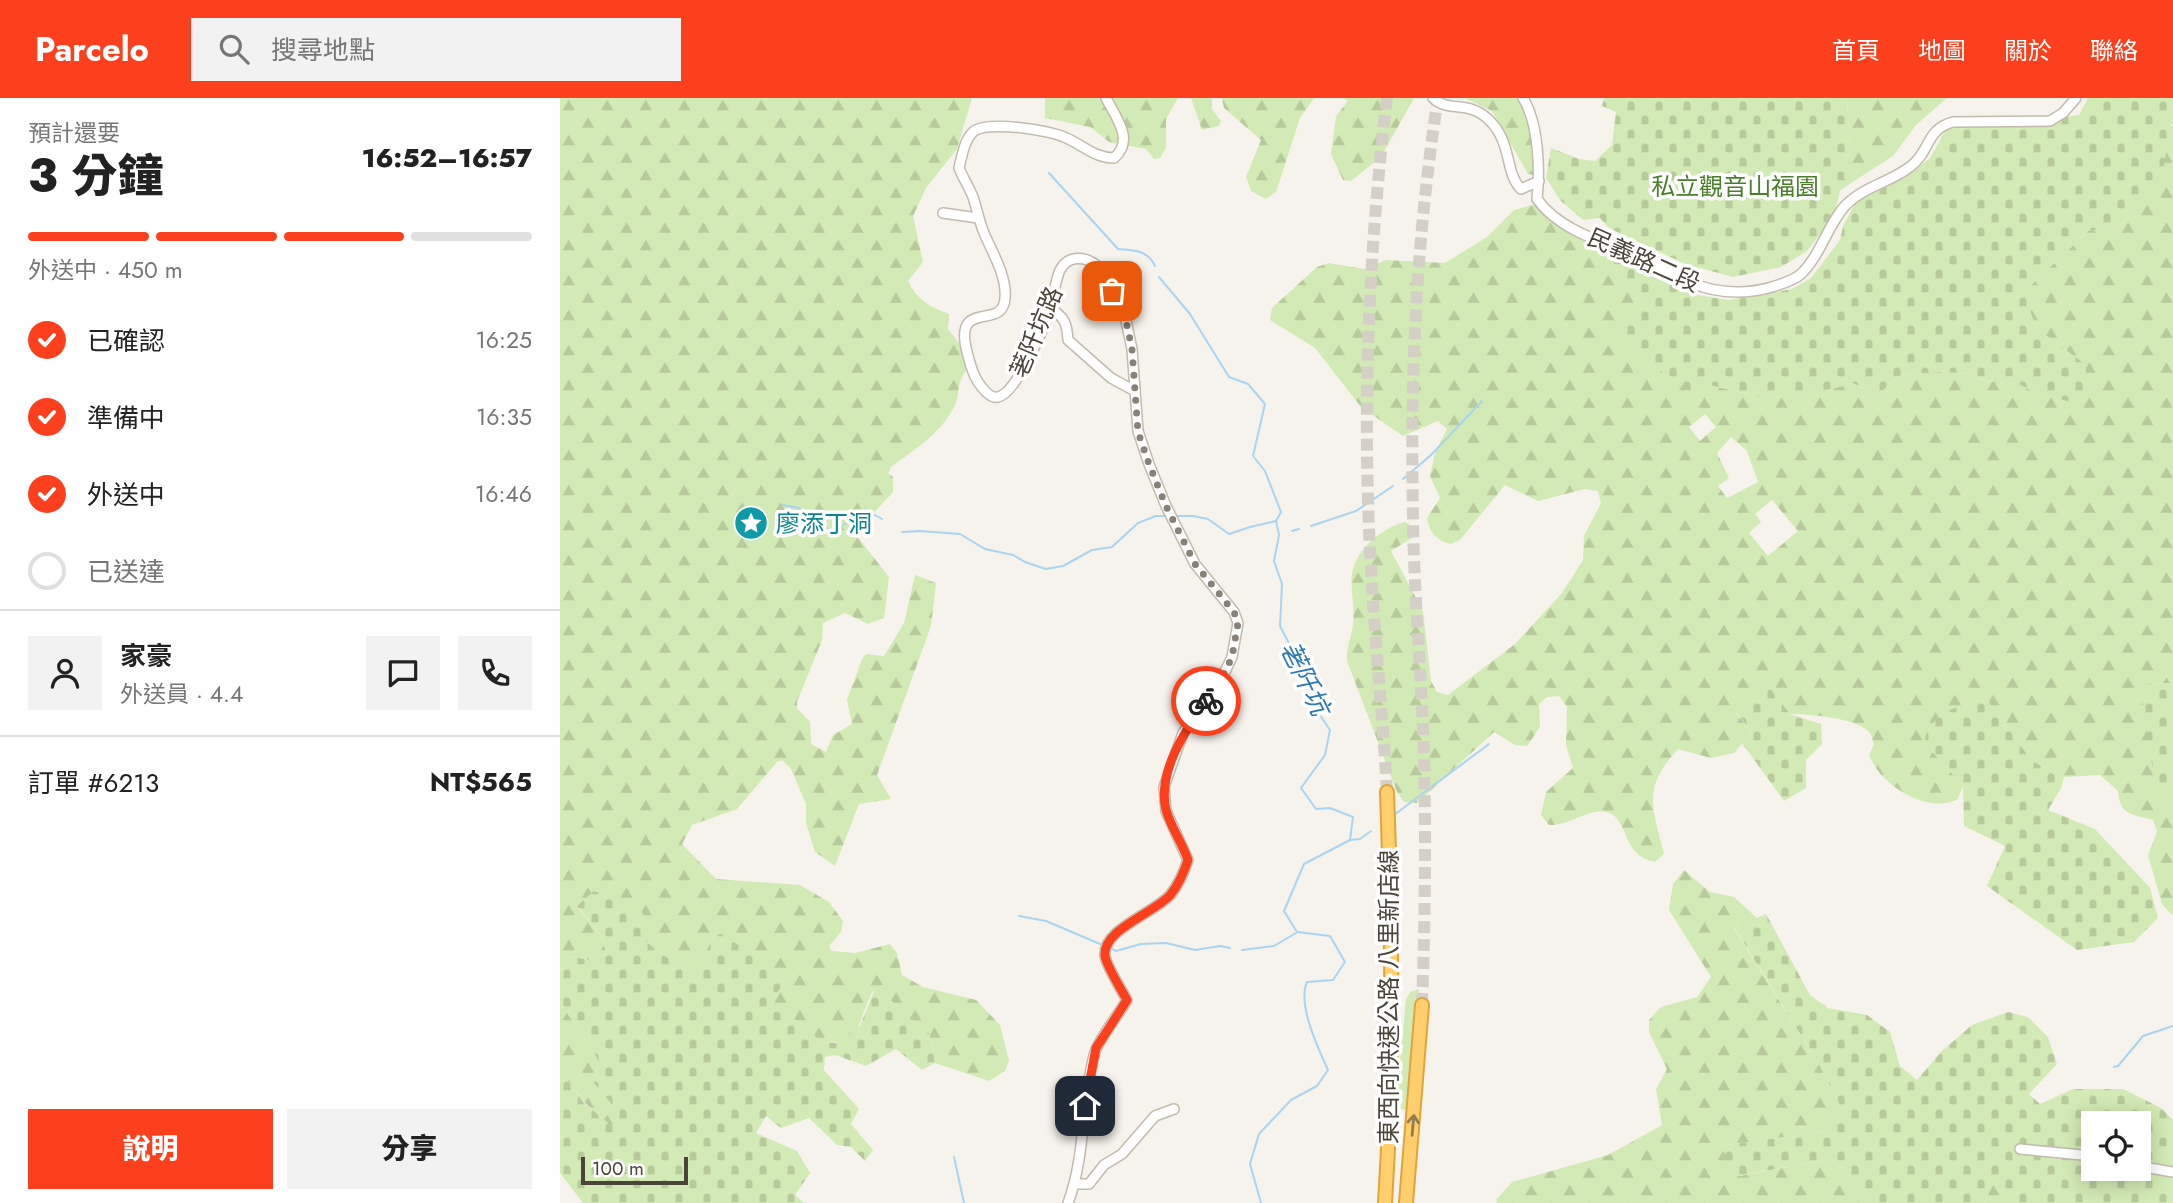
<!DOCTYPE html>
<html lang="zh-TW">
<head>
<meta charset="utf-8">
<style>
  body { margin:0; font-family:Jost,"Noto Sans TC",sans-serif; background:#f2f2f2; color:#222; height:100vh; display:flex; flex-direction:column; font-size:26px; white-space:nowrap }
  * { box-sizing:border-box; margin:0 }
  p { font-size:23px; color:#767676 }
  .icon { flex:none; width:38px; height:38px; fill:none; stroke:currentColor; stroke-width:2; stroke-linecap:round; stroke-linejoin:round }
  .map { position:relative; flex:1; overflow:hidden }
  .details { display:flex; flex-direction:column; background:#fff; width:560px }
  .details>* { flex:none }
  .tools { position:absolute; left:1521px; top:1013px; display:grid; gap:14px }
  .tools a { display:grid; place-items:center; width:70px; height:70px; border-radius:0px; background:#fff; box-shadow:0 4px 18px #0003; font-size:35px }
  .scale { position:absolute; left:21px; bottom:18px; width:107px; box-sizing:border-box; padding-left:7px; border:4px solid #4b4439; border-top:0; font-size:19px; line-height:24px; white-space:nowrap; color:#4b4439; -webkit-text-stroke:5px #fff; paint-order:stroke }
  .pin { position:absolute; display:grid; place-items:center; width:60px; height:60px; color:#fff; margin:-30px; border-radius:14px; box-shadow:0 4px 10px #0006 }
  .courier { position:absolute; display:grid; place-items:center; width:70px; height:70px; margin:-35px; border:5px solid #fc3f1d; border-radius:50%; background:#fff; color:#222; box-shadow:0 2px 9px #0007 }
  .summary em { font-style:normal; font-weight:800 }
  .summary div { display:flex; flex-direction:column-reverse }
  .summary { display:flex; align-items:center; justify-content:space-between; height:119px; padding:0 28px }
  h1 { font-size:46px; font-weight:800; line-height:52px }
  .bar { display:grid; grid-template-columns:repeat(4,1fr); gap:10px 7px; align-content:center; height:84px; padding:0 28px }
  .bar i { height:9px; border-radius:5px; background:#e0e0e0 }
  .bar .current { background:#fc3f1d }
  .bar p { grid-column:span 4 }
  .line { display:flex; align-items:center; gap:18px; padding:0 28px; border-top:2px solid #e0e0e0 }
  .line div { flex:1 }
  .round { display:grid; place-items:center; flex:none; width:74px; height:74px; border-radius:0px; background:#f2f2f2 }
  ol { padding:0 28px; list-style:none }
  li { display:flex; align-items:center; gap:21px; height:77px }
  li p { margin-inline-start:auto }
  li .icon { padding:7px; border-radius:50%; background:#fc3f1d; color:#fff; stroke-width:4 }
  li:last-child { color:#767676 }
  li i { width:38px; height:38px; border:4px solid #e0e0e0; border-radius:50% }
  .button { display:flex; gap:14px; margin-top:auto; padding:14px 28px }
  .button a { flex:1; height:80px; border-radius:0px; background:#fc3f1d; color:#fff; font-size:28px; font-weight:800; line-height:80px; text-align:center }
  .button a+a { background:#f2f2f2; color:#222 }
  header { display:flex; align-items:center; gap:42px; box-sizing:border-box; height:98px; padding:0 35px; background:#fc3f1d; color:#fff }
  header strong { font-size:33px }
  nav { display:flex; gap:38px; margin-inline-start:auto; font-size:24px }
  .search { width:490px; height:63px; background:#f2f2f2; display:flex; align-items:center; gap:18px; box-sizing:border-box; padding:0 24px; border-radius:0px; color:#767676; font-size:26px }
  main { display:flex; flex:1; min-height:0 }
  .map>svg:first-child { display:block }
  .grass { fill:#d2eab5 }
  .forest { fill:url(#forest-firs); fill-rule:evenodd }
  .cemetery { fill:url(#cemetery-stones); fill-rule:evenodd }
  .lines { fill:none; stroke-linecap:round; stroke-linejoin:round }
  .stream { stroke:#a9d4f2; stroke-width:2 }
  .highway-tunnel { stroke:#d4d0c8; stroke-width:12; stroke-dasharray:12 6; stroke-linecap:butt }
  .minor-casing { stroke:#c2bbae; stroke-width:12 }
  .highway-casing { stroke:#e0a43c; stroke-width:16 }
  .minor { stroke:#fff; stroke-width:9 }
  .highway { stroke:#ffcf6e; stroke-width:12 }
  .oneway { stroke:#937c4e }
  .done { stroke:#878178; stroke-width:7; stroke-dasharray:0 12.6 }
  .route { stroke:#fc3f1d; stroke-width:9 }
  .labels { text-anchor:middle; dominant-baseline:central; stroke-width:7; stroke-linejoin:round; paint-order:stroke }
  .park-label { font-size:24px; fill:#4a7f2a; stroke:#fff }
  .street-label { font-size:24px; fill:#4b4439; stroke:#fff }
  .culture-label { font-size:24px; fill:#0d838f; stroke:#fff; text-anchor:start }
  .water-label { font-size:26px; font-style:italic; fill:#2e7ab2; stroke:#fff }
</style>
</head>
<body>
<header>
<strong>Parcelo</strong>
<div class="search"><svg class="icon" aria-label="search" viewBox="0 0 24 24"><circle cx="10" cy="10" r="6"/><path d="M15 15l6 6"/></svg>搜尋地點</div>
<nav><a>首頁</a><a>地圖</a><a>關於</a><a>聯絡</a></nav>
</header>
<main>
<section class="details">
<div class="summary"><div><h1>3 分鐘</h1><p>預計還要</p></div><em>16:52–16:57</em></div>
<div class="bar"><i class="current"></i><i class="current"></i><i class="current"></i><i></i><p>外送中 · 450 m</p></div>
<ol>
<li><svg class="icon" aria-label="check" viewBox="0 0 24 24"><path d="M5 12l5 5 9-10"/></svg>已確認<p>16:25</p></li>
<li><svg class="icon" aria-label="check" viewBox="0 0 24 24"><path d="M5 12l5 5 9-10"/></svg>準備中<p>16:35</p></li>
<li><svg class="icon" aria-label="check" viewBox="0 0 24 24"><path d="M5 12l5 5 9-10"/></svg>外送中<p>16:46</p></li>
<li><i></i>已送達</li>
</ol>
<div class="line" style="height:126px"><a class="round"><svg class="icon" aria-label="person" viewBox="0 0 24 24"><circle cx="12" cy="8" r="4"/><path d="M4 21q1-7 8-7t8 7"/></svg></a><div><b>家豪</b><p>外送員 · 4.4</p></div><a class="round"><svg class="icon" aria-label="chat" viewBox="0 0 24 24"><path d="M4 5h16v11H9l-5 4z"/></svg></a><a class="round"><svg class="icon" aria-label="phone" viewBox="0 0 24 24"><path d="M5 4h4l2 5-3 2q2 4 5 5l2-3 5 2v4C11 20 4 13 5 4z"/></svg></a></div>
<div class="line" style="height:91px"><div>訂單 #6213</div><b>NT$565</b></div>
<div class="button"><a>說明</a><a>分享</a></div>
</section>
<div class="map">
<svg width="1613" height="1105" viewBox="0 0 1613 1105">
  <defs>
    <pattern id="forest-firs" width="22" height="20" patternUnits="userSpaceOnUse" patternTransform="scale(1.75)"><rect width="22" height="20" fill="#d2eab5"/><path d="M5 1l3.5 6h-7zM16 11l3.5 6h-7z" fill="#b6ca9c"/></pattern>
    <pattern id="cemetery-stones" width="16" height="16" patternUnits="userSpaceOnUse" patternTransform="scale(1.75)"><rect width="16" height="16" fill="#d2eab5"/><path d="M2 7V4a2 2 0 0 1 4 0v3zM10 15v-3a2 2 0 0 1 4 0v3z" fill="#b6ca9c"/></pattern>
  </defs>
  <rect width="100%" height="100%" fill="#f6f3ec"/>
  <path class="grass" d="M859,891l-13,121 -9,-2c1,-37 6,-72 9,-109l4,-7z"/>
  <g class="forest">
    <path d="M0,0h412l-15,51 -31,39 -13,28 10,46 -15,19c8,18 23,27 41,33l-1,15 15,19 3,23c-11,15 -5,23 -12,36 -13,26 -40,43 -63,60l-3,6 5,4v15l-35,38 -2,5 33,42 -5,41 -16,6 -23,-11 -22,10 -1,17 -25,62v6l13,14 1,22 15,8 7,-17 19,-11 -5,-24 15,-41 4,-5 18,2 20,-33 11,-48 21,8 -5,43 -54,149 14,24 -32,5 -24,62 -20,-14 -9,-29v-19l-15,-35 -9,-9 -5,2 -40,47 -45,16 -10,19 34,35 84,6 29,17 14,19 -2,11 -12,14 3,5 23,2 35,-9 7,9 5,22 21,12 53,13 24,25 9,36 -4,10 -16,10 -54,-18 -6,-30 -21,-15 -28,-29 -5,-1c-19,28 -8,59 -56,54l-11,-16 -35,-16v-11l14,-22 -71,-42 -23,36 -12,-3 -40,-30 -64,-31 26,31 3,16 -17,6 -29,-5z"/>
    <polygon points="485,0 618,0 606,21 606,50 600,60 594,61 586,51 549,44 530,29 485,20"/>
    <polygon points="631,0 652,0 652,11 661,23 659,28 642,32"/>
    <polygon points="662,0 754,0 740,20 716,94 706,101 691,93 686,79 701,42 664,10"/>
    <polygon points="783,0 854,0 821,59 791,83 783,82 771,56 776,18 788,3"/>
    <polygon points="905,0 959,0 980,67 979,78 968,76 932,13"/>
    <polygon points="1287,0 1387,0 1356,27 1333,58 1279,93 1290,52"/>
    <path d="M1613,26v559l-32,1 15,106 17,17v109l-11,-12 -14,-49 9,-23 -4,-12c-21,-6 -33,-4 -35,-29l-18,-16 -36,2 -32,-16 -43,-58 -58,47 32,36 -5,13c-31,16 -78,-14 -89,-44l5,-11c-2,-4 -2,-8 -4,-11 -10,-15 -63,-19 -80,-19l-23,-28 -32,26 17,20 -18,21 -23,5 -33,-9c-37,40 -25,59 -14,105l-9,8c-35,-7 -25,-43 -48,-50 -16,-5 -39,14 -58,13l-8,-10 5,-23 27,-24 -7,-23 1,-38 -8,-11 -12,1 -8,7 1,23 -13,19 -12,-1 -21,-13 -77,71 -13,-1 -7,-10 -50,-131c-1,-15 5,-24 6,-38 2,-16 -3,-34 -1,-50 5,-25 30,-45 53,-51l10,6 -3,10 -21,13 32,60 8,70 6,11 11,3 67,-51 47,-51 21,-33 1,-24 17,-33 -3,-12 -13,-2 -47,12 -33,-16 -45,55 -10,4c-15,-5 -20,-11 -23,-26l13,-20 -10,-22 5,-23 12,-24 -9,-8 -35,15 -42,-29 -46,-59 -45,-28 2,-12 45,-41 12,-4 35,6 22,-9 59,3 42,-26 27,-27 22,-6 11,4 74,44 -9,8 8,17 21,27v12l-13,-1 81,70 52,12 70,-8 22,-6 24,12 24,-20 39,-3 35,2 11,7 32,3 15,7 52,-26 -49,-37 -13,-35 65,-62 33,-5zM1145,316l11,13 -16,14 -11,-14zM1171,339l16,14 11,31 -31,16 -9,-12 11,-8 -12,-25zM1212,402l26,31 -30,25 -19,-23 12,-11 -6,-8z"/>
    <polygon points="1124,772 1150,794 1174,799 1197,820 1174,830 1260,968 1280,1007 1268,1033 1161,1048 1180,1078 1270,1061 1289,1077 1307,1105 937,1105 936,1102 952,1084 1048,1057 1102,1027 1096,991 1107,971 1089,934 1089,922 1101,909 1137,899 1151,879 1109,812 1113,786"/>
    <polygon points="0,904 37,960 39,967 33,984 59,1015 53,1030 24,1004 7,981 0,977"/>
    <polygon points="1437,1077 1447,1099 1447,1105 1424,1105"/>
  </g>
  <g class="cemetery">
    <polygon points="1044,0 1287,0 1290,52 1274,118 1247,153 1221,169 1173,179 1125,166 1049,130 1040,120 1023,122 1001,103 986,80 991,50 1019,61 1035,63 1052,47 1056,14 1042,8"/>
    <polygon points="1528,0 1613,0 1613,26 1611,27 1601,85 1561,128 1528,133 1464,194 1476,230 1526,267 1526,301 1517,306 1473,293 1458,286 1426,283 1415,276 1380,274 1341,277 1317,297 1293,285 1271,291 1214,298 1201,299 1149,287 1134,293 1104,276 1061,240 1068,217 1081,217 1081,206 1060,179 1052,162 1061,154 1097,169 1138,197 1169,202 1232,191 1251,180 1280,142 1283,128 1295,106 1306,95 1355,72 1370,60 1384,35 1398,23 1485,22 1519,17"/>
    <polygon points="1613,585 1613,709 1596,693 1580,586"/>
    <polygon points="1208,588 1230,616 1261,626 1262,646 1246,662 1246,690 1224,703 1182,645 1192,634 1175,613 1178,605"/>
    <polygon points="1417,602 1429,605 1472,663 1504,679 1501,690 1488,712 1535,731 1590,790 1598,820 1574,844 1517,852 1427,788 1445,748 1404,728 1403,688 1371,652 1365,641 1368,630 1384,614"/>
    <polygon points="34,793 82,813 87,830 81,840 121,870 133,873 156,837 161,836 228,879 213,901 213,912 248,928 259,944 276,945 300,928 315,890 320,891 348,920 369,935 375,965 362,972 336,951 306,968 275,957 265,959 264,972 299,1011 291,1026 313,1052 305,1063 291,1049 277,1047 249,1020 221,1030 206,1018 196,1035 237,1053 250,1075 235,1097 244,1105 23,1105 0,1075 0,977 7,981 24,1005 53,1029 59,1015 33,984 39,967 37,960 0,904 0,857 29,862 46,856 43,840 17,808"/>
    <path d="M1206,816l44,81 18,13 39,7 23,17 10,34 17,14 25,-29 30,-26 36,-13 20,5 20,20 9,27 -28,30 11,10 33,-15h50l38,19 12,12v83h-166v-6l-10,-21 -13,27h-117l-18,-28 -19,-16 -91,17 -19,-30 108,-15 12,-26 -20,-39 -86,-139zM1533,1026h45v45h-45z"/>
  </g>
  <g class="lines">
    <g class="stream">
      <path d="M489,75l69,76c15,1 30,1 37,17"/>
      <path d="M599,179l31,37 39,63 19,7 17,20 -12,52 12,15 16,41 -5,9 3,14 -5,26 8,23 -2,42 14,27 19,52 17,25 -5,25 -24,33 15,21 14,-1 23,9 -3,23 -46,24 -20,47 13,21 33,4 15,26 -12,18 -26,2c-10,22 11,66 21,88l-11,16 -26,14 -32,34 -9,30 11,39"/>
      <polyline points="843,381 871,357 922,303"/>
      <path d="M223,407l16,3c4,5 9,14 14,18 15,11 42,-5 51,-17l18,10"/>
      <polyline points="617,418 633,418 648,421 669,436 690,429 716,423"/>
      <polyline points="751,428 796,413 833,388"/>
      <polyline points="732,433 739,431"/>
      <polyline points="342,434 360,433 400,436 425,451 453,457 465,464 486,471 503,468 532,452 552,449 578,425 596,418 608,418"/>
      <polyline points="834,717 929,646"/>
      <polyline points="790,742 800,741 811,733"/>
      <polyline points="459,818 486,823 540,846"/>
      <polyline points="552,851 556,853 581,846 606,845 635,852 660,848 670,850"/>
      <polyline points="682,852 714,848 736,835"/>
      <polyline points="1554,969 1558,968 1583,938 1613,928"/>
      <polyline points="394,1059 404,1105"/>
    </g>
    <g class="highway-tunnel">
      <path d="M827,694c-4,-75 -12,-148 -16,-223 -9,-156 -3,-315 16,-471"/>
      <path d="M862,907c3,-83 4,-165 2,-248 -2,-79 -10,-158 -11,-238 -3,-141 3,-281 25,-421"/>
    </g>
    <g class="minor-casing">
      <g id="minor">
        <path d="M873,0c16,15 35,2 55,21 25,23 16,53 33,70l18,-8"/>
        <path d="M963,0c16,26 17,72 14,101 24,34 73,45 110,60 15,6 27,16 42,23 26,11 55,13 83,5 9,-3 21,-6 29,-13 19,-18 26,-47 43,-67 19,-21 46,-24 67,-41 19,-14 15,-37 42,-44l97,-1 13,-8 13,-15"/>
        <polyline points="383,115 418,120"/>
        <path d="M490,211c15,7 17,16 18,31l43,38 24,13"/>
        <polyline points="1460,1051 1533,1058"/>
        <polyline points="1578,1068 1613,1074"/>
        <polyline points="515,1086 529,1086 544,1067 562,1056 595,1018 614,1011"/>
        <path d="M508,1105c18,-48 13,-102 27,-151 4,-13 24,-38 32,-52 -6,-11 -20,-33 -22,-44 -3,-27 52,-44 66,-62 8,-10 13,-22 17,-34l-22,-49 -2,-24 19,-54 39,-55 10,-21 6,-34 -4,-11 -39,-48 -29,-58 -17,-42 -11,-33 -6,-82 -7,-33 -29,-51c-11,-9 -28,-10 -36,5 -5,11 -6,25 -9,37 -6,18 -34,86 -53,90 -8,2 -16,-9 -20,-15 -6,-9 -8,-19 -11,-30 -14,-55 36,-20 38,-54 2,-22 -13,-46 -21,-65 -5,-12 -7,-24 -11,-36 -4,-10 -10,-19 -14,-29 3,-12 5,-27 14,-36 12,-12 76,-2 91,5 18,7 30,21 50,21 21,-18 2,-40 -8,-60"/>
      </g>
    </g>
    <g class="highway-casing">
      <g id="highway">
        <path d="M825,1105c9,-137 7,-274 2,-411"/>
        <polyline points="846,1105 862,907"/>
      </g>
    </g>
    <use href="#minor" class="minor"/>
    <use href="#highway" class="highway"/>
  </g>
  <defs><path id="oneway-shaft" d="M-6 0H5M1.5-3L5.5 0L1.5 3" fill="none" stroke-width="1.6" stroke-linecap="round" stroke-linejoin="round" transform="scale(1.75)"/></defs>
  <use class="oneway" href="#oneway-shaft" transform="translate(853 1027) rotate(-85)"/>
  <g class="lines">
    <polyline class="done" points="552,193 565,218 572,251 578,334 589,366 606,408 635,466 674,514 678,525 672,559 662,580 646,603"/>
    <path class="route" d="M525,1008l11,-58 31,-48c-6,-11 -20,-33 -22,-44 -3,-27 52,-44 66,-62 8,-10 13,-22 17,-34 -6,-17 -17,-33 -22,-50 -9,-38 19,-79 40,-109"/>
  </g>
  <defs>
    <g id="sight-disc" transform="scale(1.75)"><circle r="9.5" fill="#0f9aa8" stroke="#fff"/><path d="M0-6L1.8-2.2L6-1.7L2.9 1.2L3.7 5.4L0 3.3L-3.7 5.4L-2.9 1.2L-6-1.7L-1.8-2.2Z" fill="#fff"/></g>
  </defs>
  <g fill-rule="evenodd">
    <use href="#sight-disc" x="191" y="425"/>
  </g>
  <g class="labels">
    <g class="park-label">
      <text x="1175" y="88">私立觀音山福園</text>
    </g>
    <g class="street-label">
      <text transform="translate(1084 162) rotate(24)">民義路二段</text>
      <text transform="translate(476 234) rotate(-67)">荖阡坑路</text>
      <text transform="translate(828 899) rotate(-90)">東西向快速公路 八里新店線</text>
    </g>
    <g class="culture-label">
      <text x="216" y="425">廖添丁洞</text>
    </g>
    <g class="water-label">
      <text transform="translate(745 580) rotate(64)">荖阡坑</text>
    </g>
  </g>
</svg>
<div class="tools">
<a><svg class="icon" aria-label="locate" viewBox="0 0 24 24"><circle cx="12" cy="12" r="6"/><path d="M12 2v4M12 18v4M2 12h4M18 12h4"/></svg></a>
</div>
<div class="scale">100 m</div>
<div class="pin" style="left:552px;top:193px;background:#ea580c"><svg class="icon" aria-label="bag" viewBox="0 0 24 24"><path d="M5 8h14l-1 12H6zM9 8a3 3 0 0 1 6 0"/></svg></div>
<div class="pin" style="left:525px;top:1008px;background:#1f2937"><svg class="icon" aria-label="home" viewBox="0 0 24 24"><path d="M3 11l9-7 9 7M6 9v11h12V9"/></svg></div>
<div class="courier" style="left:646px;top:603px"><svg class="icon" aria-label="bike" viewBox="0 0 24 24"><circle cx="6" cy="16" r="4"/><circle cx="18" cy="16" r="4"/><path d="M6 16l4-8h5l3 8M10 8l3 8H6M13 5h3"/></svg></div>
</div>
</main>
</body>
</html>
